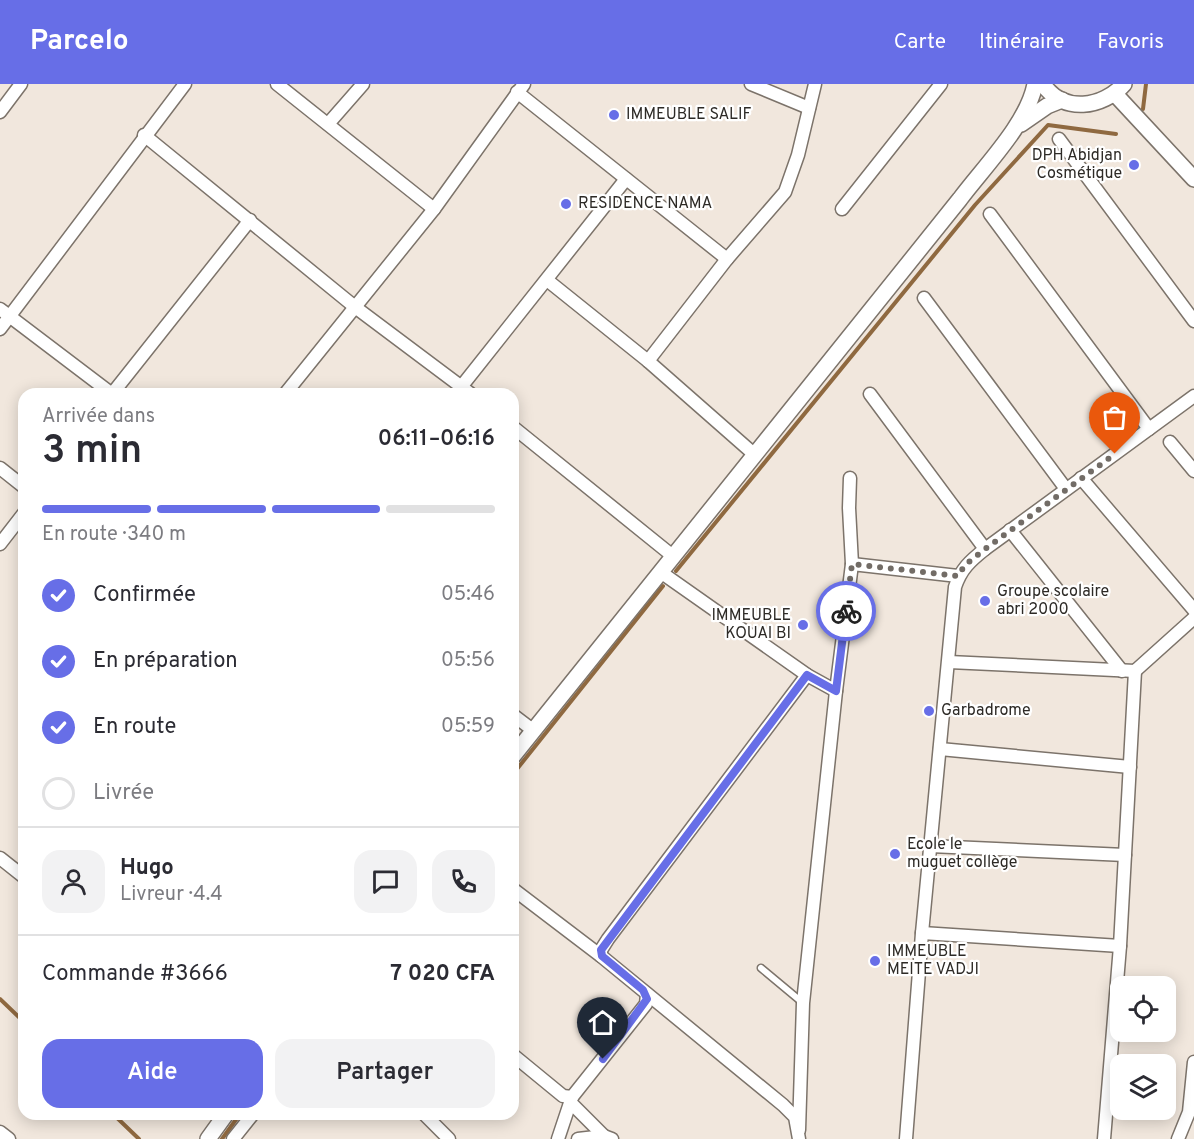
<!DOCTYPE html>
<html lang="fr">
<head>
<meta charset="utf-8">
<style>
  body { margin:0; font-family:Overpass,sans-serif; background:#f2f2f3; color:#2b2b33; height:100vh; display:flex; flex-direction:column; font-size:22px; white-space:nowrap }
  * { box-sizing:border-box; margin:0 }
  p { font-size:20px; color:#7c7c81 }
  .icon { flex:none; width:33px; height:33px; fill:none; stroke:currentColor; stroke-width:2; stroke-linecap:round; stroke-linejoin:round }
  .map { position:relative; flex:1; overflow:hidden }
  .details { position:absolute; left:18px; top:304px; width:501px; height:732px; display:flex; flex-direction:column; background:#fff; border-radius:18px; box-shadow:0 3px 15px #0003 }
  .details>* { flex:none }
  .controls { position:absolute; left:1110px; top:892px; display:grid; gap:12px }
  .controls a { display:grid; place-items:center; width:66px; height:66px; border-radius:12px; background:#fff; box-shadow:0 3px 15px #0003; font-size:30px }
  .pin { position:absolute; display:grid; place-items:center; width:51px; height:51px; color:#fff; margin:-62px -26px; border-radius:50% 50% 50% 0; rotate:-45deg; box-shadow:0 0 6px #0007 }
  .pin .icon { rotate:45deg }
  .courier { position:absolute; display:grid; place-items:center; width:60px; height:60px; margin:-30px; border:4px solid #676ee7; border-radius:50%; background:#fff; color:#222; box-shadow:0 2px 8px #0007 }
  .summary em { font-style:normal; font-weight:600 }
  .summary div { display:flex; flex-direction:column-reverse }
  .summary { display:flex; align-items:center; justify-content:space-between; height:102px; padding:0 24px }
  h1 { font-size:39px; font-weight:600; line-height:45px }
  .bar { display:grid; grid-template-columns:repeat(4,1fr); gap:9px 6px; align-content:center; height:72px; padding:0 24px }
  .bar i { height:8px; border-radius:4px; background:#e1e1e2 }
  .bar .active { background:#676ee7 }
  .bar p { grid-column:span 4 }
  .line { display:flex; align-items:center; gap:15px; padding:0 24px; border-top:2px solid #e1e1e2 }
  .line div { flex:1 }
  .round { display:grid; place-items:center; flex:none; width:63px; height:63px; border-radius:18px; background:#f2f2f3 }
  ol { padding:0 24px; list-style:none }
  li { display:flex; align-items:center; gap:18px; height:66px }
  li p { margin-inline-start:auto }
  li .icon { padding:6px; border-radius:50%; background:#676ee7; color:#fff; stroke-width:4 }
  li:last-child { color:#7c7c81 }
  li i { width:33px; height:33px; border:3px solid #e1e1e2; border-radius:50% }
  .cta { display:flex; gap:12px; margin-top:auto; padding:12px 24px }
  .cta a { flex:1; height:69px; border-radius:18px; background:#676ee7; color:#fff; font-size:24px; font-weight:600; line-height:69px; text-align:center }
  .cta a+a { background:#f2f2f3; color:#2b2b33 }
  header { display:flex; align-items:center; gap:36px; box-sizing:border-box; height:84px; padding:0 30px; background:#676ee7; color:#fff }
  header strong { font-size:28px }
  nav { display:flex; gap:33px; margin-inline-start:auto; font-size:21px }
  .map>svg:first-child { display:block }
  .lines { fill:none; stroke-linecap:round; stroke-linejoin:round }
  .stream { stroke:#8f6940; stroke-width:4 }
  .service-casing { stroke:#7c736a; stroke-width:9 }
  .minor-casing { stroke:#7c736a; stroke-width:15 }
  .tertiary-casing { stroke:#7c736a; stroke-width:18 }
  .service { stroke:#fff; stroke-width:6 }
  .minor { stroke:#fff; stroke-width:12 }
  .tertiary { stroke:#fff; stroke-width:15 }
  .done { stroke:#726c66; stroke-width:6; stroke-dasharray:0 10.8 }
  .route { stroke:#676ee7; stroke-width:8 }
  .poi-dot { fill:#676ee7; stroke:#fff; stroke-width:2 }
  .labels { text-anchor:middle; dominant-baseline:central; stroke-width:4.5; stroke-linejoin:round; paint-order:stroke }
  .poi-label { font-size:16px; fill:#2d2a26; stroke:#fff; text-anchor:start }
</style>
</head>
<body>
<header>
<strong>Parcelo</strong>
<nav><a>Carte</a><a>Itinéraire</a><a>Favoris</a></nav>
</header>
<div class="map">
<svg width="1194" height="1055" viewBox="0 0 1194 1055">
  <rect width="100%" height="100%" fill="#f1e7dd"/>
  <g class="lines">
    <g class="stream">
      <polyline points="1143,25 1146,0"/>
      <polyline points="676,487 975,121 1048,41 1116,50"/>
      <polyline points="513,690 663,502"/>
      <polyline points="0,915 24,938"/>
      <polyline points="113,1030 139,1055"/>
      <polyline points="222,1055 240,1030"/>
    </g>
    <g class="service-casing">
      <polyline id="service" points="761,884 803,919"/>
    </g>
    <g class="minor-casing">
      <g id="minor">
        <polyline points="277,0 434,125"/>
        <polyline points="751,0 809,24"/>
        <polyline points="517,8 727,175"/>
        <polyline points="0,28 21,0"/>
        <polyline points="328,40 363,0"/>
        <polyline points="144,51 355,223 471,310"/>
        <polyline points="1059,55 1194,237"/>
        <polyline points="842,125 941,0"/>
        <polyline points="990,130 1149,345"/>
        <polyline points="547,196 648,277 755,371"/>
        <polyline points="924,214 1066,405"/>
        <polyline points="0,225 112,310"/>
        <polyline points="0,245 185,0"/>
        <polyline points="648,277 727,175 785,108 798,71 815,0"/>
        <polyline points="461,303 626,95"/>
        <polyline points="112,310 250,136"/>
        <polyline points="285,310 434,125 524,0"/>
        <polyline points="870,310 985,465"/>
        <polyline points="513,343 674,473"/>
        <polyline points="1170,358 1194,387"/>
        <polyline points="0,384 24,403"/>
        <polyline points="850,394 849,424 852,480"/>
        <polyline points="1081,394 1194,526"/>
        <polyline points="1010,446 1122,587"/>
        <polyline points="0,460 24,429"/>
        <polyline points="662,489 807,591 836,607"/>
        <polyline points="949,578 1135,587 1194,534"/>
        <polyline points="513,631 534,647"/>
        <polyline points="940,665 1130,683"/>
        <polyline points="930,762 1125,771"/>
        <polyline points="0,774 24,793"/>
        <polyline points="513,805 601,872 783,1021 795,1033 799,1055"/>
        <polyline points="922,849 1120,862"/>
        <polyline points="601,872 601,866 608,855 807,591"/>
        <polyline points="513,971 563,1012 572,1013 646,920 647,910"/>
        <polyline points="570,1018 604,1052"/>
        <polyline points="424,1030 449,1055"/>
        <polyline points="799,1046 803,919 836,607 852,480 958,492"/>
        <polyline points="0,1048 9,1055"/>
        <polyline points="233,1055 253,1030"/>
        <polyline points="558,1055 572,1013"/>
        <polyline points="578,1055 604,1052 612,1055"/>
        <path d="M906,1055l16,-206 33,-346c6,-18 15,-26 30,-38l209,-153"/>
        <polyline points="1104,1055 1120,862 1135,587"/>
        <polyline points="1178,1055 1189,1028 1194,978"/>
      </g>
    </g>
    <g class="tertiary-casing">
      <g id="tertiary">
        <path d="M1043,0c20,30 60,24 81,0"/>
        <polyline points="1115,10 1194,95"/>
        <polyline points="1021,40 1047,22 1062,16"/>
        <path d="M513,672l447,-557c23,-31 68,-76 75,-115"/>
        <polyline points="208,1055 226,1030"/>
      </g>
    </g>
    <use href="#service" class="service"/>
    <use href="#minor" class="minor"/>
    <use href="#tertiary" class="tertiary"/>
  </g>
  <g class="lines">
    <polyline class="done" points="846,527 852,480 958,492 965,481 985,465 1115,370"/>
    <polyline class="route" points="603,975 647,915 643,906 602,872 601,866 807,591 836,607 846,527"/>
  </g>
  <g class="poi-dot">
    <circle cx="614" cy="31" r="6"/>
    <circle cx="1134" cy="81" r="6"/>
    <circle cx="566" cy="120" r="6"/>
    <circle cx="985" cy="517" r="6"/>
    <circle cx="803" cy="541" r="6"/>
    <circle cx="929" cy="627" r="6"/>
    <circle cx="895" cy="770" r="6"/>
    <circle cx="875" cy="877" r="6"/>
  </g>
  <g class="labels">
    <g class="poi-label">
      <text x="626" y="31">IMMEUBLE SALIF</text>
      <text x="1122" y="72" text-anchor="end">DPH Abidjan<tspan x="1122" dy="18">Cosmétique</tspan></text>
      <text x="578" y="120">RESIDENCE NAMA</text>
      <text x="997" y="508">Groupe scolaire<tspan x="997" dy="18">abri 2000</tspan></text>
      <text x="791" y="532" text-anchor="end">IMMEUBLE<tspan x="791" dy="18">KOUAI BI</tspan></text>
      <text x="941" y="627">Garbadrome</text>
      <text x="907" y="761">Ecole le<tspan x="907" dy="18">muguet collège</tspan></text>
      <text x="887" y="868">IMMEUBLE<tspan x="887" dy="18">MEITE VADJI</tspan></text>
    </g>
  </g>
</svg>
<div class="controls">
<a><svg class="icon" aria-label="locate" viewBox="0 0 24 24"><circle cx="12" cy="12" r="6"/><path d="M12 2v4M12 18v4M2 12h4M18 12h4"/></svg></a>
<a><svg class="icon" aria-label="layers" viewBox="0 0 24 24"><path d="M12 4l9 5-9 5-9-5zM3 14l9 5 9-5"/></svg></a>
</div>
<div class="pin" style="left:1115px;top:370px;background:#ea580c"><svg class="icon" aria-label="bag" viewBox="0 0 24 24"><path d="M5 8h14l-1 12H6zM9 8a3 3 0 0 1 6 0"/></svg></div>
<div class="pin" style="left:603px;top:975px;background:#1f2937"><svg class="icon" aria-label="home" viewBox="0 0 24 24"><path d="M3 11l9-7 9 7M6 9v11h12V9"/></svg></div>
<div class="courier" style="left:846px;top:527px"><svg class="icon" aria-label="bike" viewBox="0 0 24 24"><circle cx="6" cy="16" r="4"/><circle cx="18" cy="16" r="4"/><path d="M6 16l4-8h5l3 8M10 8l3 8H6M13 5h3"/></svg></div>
<section class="details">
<div class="summary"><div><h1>3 min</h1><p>Arrivée dans</p></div><em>06:11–06:16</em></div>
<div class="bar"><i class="active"></i><i class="active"></i><i class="active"></i><i></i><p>En route · 340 m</p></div>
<ol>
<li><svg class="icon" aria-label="check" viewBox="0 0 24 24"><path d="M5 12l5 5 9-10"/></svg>Confirmée<p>05:46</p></li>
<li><svg class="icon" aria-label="check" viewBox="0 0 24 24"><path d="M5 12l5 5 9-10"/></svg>En préparation<p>05:56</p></li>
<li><svg class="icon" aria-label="check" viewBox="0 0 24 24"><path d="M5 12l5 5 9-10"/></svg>En route<p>05:59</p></li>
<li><i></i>Livrée</li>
</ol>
<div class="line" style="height:108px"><a class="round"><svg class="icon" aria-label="person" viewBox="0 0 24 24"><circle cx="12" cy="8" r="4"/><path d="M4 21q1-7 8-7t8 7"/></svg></a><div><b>Hugo</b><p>Livreur · 4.4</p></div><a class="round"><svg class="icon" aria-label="chat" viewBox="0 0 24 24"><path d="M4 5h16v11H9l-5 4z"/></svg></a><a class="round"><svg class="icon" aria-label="phone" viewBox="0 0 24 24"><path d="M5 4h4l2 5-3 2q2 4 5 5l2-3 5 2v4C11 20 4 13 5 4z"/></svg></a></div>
<div class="line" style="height:78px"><div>Commande #3666</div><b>7 020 CFA</b></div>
<div class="cta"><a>Aide</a><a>Partager</a></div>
</section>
</div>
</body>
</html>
